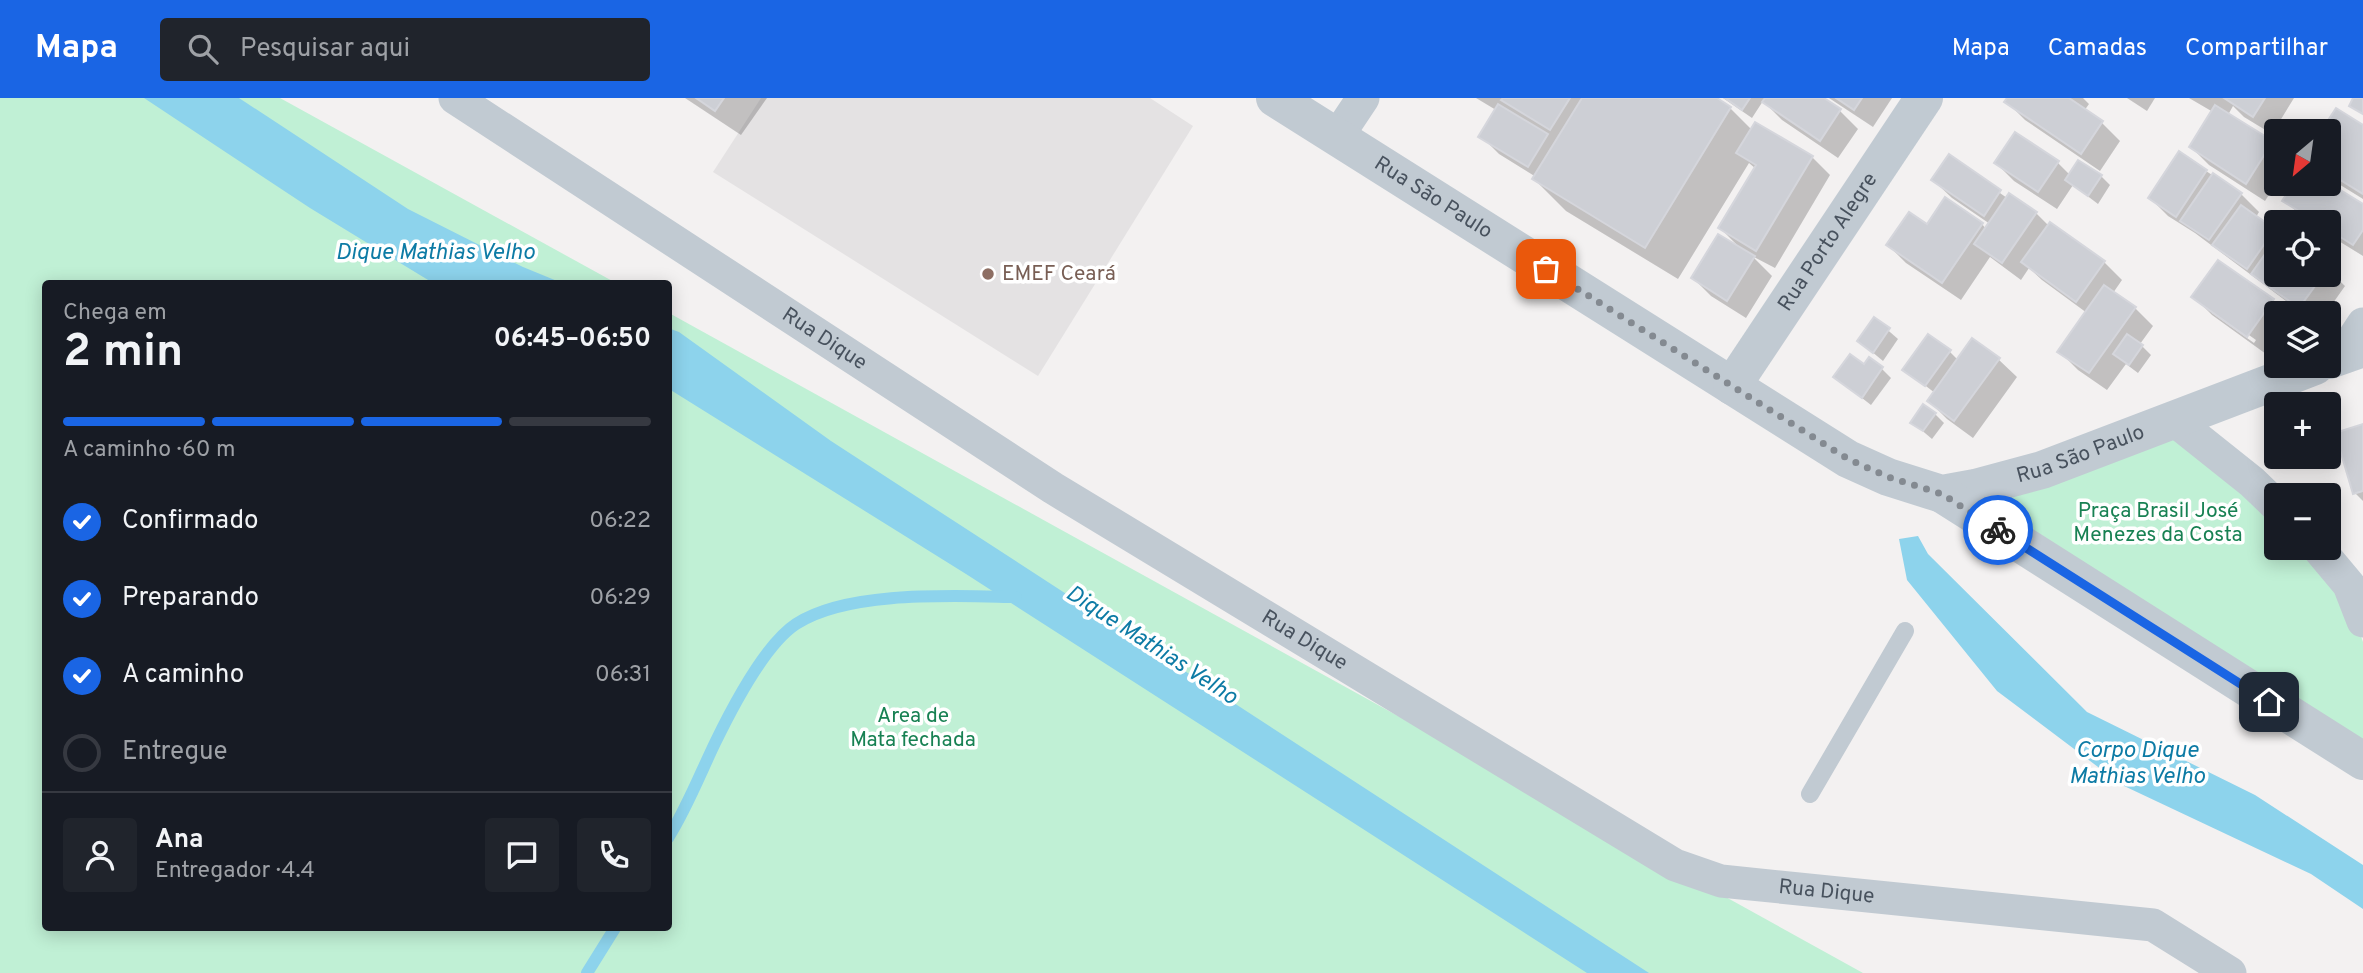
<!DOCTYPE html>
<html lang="pt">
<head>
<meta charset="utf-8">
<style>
  body { margin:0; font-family:Overpass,sans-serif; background:#20242c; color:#f1f3f6; height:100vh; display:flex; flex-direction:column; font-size:26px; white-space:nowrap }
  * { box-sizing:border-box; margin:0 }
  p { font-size:23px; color:#9ea1a6 }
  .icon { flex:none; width:38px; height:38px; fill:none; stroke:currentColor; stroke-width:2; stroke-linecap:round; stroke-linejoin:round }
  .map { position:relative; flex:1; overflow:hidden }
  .details { position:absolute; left:42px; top:182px; width:630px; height:651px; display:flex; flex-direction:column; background:#171b24; border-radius:7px; box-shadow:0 4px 18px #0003 }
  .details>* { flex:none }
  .needle { width:46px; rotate:209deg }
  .controls { position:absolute; left:2264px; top:21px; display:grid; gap:14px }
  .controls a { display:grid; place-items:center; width:77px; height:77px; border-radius:7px; background:#171b24; box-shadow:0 4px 18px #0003; font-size:35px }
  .pin { position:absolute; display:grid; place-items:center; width:60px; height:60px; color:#fff; margin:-30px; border-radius:14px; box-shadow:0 4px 10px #0006 }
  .courier { position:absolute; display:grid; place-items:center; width:70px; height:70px; margin:-35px; border:5px solid #1a65e4; border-radius:50%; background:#fff; color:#222; box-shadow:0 2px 9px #0007 }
  .overview em { font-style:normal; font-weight:700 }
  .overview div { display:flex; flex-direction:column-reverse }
  .overview { display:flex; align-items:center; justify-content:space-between; height:119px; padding:0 21px }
  h1 { font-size:46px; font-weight:700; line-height:52px }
  .bar { display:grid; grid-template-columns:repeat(4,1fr); gap:10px 7px; align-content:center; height:84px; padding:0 21px }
  .bar i { height:9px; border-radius:5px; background:#363941 }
  .bar .active { background:#1a65e4 }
  .bar p { grid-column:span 4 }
  .line { display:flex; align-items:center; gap:18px; padding:0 21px; border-top:2px solid #363941 }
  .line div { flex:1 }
  .round { display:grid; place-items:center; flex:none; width:74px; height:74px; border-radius:7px; background:#20242c }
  ol { padding:0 21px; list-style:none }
  li { display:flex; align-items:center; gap:21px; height:77px }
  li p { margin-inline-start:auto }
  li .icon { padding:7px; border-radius:50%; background:#1a65e4; color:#fff; stroke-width:4 }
  li:last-child { color:#9ea1a6 }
  li i { width:38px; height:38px; border:4px solid #363941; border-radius:50% }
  header { display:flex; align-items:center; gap:42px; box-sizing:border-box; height:98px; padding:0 35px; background:#1a65e4; color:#fff }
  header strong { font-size:33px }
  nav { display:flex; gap:38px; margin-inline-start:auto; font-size:24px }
  .search { width:490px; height:63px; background:#20242c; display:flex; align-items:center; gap:18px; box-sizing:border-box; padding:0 24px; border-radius:7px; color:#9ea1a6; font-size:26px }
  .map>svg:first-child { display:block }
  .education { fill:#e4e2e3 }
  .green { fill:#c0f0d5 }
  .water { fill:#8dd3ec }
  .shadow { fill:#0003; fill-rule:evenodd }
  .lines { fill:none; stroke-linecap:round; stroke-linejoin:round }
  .stream { stroke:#8dd3ec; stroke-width:12 }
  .building { fill:#cdcfd5; stroke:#d5d6dc; stroke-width:2 }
  .service { stroke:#c1cad2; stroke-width:18 }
  .minor { stroke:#c1cad2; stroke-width:33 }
  .tertiary { stroke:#c1cad2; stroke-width:38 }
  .done { stroke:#848a91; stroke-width:7; stroke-dasharray:0 12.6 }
  .route { stroke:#1a65e4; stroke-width:9 }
  .education-dot { fill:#8d6e63; stroke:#fff; stroke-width:2.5 }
  .labels { text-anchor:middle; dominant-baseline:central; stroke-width:7; stroke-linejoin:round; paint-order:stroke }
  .street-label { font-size:21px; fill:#48525e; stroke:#fff }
  .education-label { font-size:21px; fill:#785e54; stroke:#fff; text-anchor:start }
  .park-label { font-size:21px; fill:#188153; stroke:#fff }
  .water-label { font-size:23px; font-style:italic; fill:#0d7ba5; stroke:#fff }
</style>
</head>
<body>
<header>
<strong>Mapa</strong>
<div class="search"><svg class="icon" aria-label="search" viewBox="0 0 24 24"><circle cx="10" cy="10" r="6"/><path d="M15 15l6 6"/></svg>Pesquisar aqui</div>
<nav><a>Mapa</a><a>Camadas</a><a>Compartilhar</a></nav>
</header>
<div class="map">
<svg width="2363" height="875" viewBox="0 0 2363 875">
  <rect width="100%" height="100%" fill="#f3f1f1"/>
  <polygon class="education" points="761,0 1150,0 1193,28 1038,278 713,74"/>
  <g class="green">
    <polygon points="0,0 280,0 616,185 46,186 46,830 668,830 669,215 1863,875 0,875"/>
    <polygon points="2173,329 2277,416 2277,450 2309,450 2354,517 2363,544 2363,655 1964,402"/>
  </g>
  <g class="water">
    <polygon points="144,0 239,0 408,111 523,169 562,185 433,185 310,110"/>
    <polygon points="668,230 679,234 831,343 1649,875 1587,875 966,476 669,291"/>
    <polygon points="1918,438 1928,456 2087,614 2255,697 2363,767 2363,811 2311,776 2122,687 1997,593 1907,482 1899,441"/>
  </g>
  <g class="shadow">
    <polygon points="685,0 767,0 741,37"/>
    <polygon points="1476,0 1714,0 1730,10 1752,32 1812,59 1830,77 1775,170 1752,158 1772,178 1746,220 1711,198 1693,180 1738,148 1720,130 1756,71 1749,65 1678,181 1566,113 1534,81 1536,79 1499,56 1481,38 1496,12"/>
    <polygon points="1723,0 1821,0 1840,13 1858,31 1838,60 1782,22 1763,3 1752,20"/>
    <polygon points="1829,0 1892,0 1873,29"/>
    <polygon points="2009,0 2083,0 2089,6 2084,13 2102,25 2120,43 2100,73 2025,22 2007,4"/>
    <polygon points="2127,0 2155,0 2147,13"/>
    <polygon points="2189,0 2294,0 2272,36 2244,19 2233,8 2228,17 2277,49 2277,84 2265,103 2209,67 2191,49 2213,14"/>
    <polygon points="2336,12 2363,29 2363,101 2329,80 2329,33 2323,33"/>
    <polygon points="1949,59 2007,100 2036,115 2049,128 2104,164 2122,182 2113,195 2135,210 2153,228 2140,246 2151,257 2138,275 2126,266 2107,292 2078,272 2060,254 2087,215 2042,182 2029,170 2021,182 1990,159 1961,202 1906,165 1888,147 1928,129 1982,126 1986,131 1990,126 1952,100 1933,82"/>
    <polygon points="1996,65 2058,65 2070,77 2101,78 2110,87 2098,106 2073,87 2057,111 2014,83"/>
    <polygon points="2206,73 2241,96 2259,114 2256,119 2277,135 2277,177 2329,177 2329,173 2345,188 2326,215 2302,215 2195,135 2168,118 2150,100"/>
    <polygon points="2295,86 2328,86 2363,108 2363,158 2329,137 2329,124 2308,124 2284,102"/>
    <path d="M2194,199l79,3 13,13h-9v26l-11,15 -54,-39zM2212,211l44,31 -2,3 -42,-30z"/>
    <polygon points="1875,221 1898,241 1883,263 1859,243"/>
    <polygon points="1950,254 1958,262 1998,261 2017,279 1973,340 1947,321 1929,303 1935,295 1905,272"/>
    <polygon points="1865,269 1882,271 1891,280 1871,307 1835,279"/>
    <polygon points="1935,316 1944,325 1932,341 1912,324"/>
    <polygon points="2363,328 2363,403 2355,395"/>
  </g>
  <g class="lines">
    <g class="stream">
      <path d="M668,740c19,-30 32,-64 47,-95 17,-35 49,-98 81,-119 52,-34 159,-28 220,-27"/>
      <polyline points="587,875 615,830"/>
    </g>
  </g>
  <g class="building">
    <polygon points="696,0 724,0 715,13"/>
    <polygon points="1503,0 1570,0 1550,32 1501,2"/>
    <polygon points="1582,0 1717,0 1731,9 1645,150 1532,81"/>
    <polygon points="1725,0 1750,0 1742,12"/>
    <polygon points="1765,0 1824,0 1841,11 1820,43 1762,4"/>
    <polygon points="1836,0 1862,0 1854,12"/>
    <polygon points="2007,0 2069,0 2103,23 2081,56 2004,4"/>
    <polygon points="2224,0 2265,0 2253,19"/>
    <polygon points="2353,0 2363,0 2363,16 2349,8"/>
    <polygon points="1498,6 1548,36 1528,69 1478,39"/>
    <polygon points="2215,7 2273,43 2246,86 2189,49"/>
    <polygon points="2336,10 2363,27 2363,96 2329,75 2329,33 2321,33"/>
    <polygon points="1755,24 1813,58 1756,153 1718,130 1756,67 1736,55"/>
    <polygon points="2015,34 2059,63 2038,94 1994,65"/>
    <polygon points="2179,53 2207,72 2176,119 2148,100"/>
    <polygon points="1949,56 2001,92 1984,118 1931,82"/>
    <polygon points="2078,62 2102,77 2088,98 2065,82"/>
    <polygon points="2213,75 2242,95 2209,142 2180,123"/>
    <polygon points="2329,85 2363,106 2363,132 2353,147 2329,132 2329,124 2317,124 2282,103 2293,86"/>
    <polygon points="2009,95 2037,114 2002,165 1974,146"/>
    <polygon points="1945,99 1983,125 1942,185 1886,147 1909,114 1927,126"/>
    <polygon points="2241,107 2275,131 2247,171 2212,147"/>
    <polygon points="2050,124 2105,163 2076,204 2021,164"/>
    <polygon points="1718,136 1755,158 1727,203 1691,180"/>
    <polygon points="2277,139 2277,177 2323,177 2299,210 2251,176"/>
    <polygon points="2218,162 2274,201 2247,239 2191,199"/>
    <polygon points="2104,187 2136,209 2089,275 2057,254"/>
    <polygon points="1874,219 1890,230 1873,255 1857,243"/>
    <polygon points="1928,236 1951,252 1925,288 1902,272"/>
    <polygon points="2127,236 2143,247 2129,267 2113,256"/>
    <polygon points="1972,240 2000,260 1954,323 1927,303"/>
    <polygon points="1850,256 1864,266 1869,259 1883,269 1862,300 1833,279"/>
    <polygon points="1923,306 1936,315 1923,333 1910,325"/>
    <polygon points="2363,326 2363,393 2353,396 2335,335"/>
  </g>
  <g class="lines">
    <polyline class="service" points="1810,696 1905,533"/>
    <g class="minor">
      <path id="s1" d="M455,0l598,390 622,377 46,16 432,44 77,48"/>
      <polyline points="1337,39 1363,0"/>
      <polyline points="2342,258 2363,226"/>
      <polyline points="2173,321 2252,384 2277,408"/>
      <polyline points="2318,450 2349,487 2363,523"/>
    </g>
    <g class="tertiary">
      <path id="s2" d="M1275,0l573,361 40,18 54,17 33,-6 67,-18 273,-104"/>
      <polyline points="2329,262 2363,250"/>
      <path id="s3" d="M1732,288l192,-288"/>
      <polyline points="1942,396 2363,663"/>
    </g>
  </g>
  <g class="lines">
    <polyline class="done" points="1546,171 1848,361 1888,379 1942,396 1998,432"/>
    <polyline class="route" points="1998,432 2269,604"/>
  </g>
  <circle class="education-dot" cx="988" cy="176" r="7"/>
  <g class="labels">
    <g class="street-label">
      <text stroke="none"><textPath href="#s2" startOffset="187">Rua São Paulo</textPath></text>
      <text stroke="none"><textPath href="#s3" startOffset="173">Rua Porto Alegre</textPath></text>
      <text stroke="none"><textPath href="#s1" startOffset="441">Rua Dique</textPath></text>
      <text stroke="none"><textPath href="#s2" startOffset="922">Rua São Paulo</textPath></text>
      <text stroke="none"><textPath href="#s1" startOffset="1008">Rua Dique</textPath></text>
      <text stroke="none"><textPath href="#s1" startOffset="1596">Rua Dique</textPath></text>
    </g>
    <g class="education-label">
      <text x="1002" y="176">EMEF Ceará</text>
    </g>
    <g class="park-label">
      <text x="2158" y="413">Praça Brasil José<tspan x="2158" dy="24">Menezes da Costa</tspan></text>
      <text x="913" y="618">Area de<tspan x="913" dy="24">Mata fechada</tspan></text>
    </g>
    <g class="water-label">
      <text x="435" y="155">Dique Mathias Velho</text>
      <text transform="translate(1151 548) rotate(33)">Dique Mathias Velho</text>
      <text x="2137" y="653">Corpo Dique<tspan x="2137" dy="26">Mathias Velho</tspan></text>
    </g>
  </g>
</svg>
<div class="controls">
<a><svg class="needle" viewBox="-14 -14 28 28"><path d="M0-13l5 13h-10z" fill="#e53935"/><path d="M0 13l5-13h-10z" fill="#9ea1a6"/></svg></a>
<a><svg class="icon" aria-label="locate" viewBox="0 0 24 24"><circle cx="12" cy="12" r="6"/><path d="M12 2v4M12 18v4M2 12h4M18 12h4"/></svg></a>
<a><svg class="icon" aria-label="layers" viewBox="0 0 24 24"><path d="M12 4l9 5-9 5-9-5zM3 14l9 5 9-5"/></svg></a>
<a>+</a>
<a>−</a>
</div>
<div class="pin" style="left:1546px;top:171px;background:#ea580c"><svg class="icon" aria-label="bag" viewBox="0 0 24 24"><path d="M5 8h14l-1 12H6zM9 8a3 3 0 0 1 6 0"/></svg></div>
<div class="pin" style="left:2269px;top:604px;background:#1f2937"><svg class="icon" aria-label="home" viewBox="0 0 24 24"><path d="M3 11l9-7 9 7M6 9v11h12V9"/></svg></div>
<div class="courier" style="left:1998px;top:432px"><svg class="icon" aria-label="bike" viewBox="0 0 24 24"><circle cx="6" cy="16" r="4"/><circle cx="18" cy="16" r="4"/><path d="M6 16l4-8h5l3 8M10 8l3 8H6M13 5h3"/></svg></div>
<section class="details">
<div class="overview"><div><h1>2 min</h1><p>Chega em</p></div><em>06:45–06:50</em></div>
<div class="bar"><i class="active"></i><i class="active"></i><i class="active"></i><i></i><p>A caminho · 60 m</p></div>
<ol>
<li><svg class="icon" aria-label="check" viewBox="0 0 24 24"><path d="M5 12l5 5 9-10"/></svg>Confirmado<p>06:22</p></li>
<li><svg class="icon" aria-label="check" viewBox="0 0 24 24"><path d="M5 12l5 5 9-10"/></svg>Preparando<p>06:29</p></li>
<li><svg class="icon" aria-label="check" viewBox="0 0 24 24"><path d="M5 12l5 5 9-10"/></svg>A caminho<p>06:31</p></li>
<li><i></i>Entregue</li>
</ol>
<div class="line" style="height:126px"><a class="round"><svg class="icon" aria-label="person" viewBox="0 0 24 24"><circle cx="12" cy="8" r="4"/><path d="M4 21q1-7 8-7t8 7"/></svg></a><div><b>Ana</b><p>Entregador · 4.4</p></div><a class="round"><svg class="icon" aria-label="chat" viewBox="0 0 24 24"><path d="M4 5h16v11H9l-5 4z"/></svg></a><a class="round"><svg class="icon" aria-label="phone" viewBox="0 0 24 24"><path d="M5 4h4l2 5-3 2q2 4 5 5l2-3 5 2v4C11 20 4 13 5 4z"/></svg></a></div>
</section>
</div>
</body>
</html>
